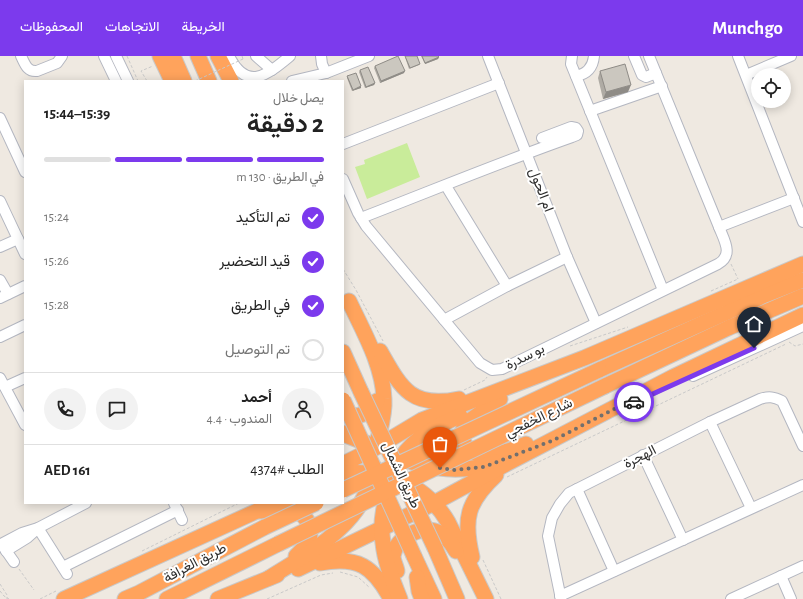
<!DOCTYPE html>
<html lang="ar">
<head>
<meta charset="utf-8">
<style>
  body { margin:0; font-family:"Alegreya Sans",Vazirmatn,sans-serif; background:#f2f2f2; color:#222; direction:rtl; height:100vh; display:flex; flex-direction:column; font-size:15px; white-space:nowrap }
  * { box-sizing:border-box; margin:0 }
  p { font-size:13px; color:#767676 }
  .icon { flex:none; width:22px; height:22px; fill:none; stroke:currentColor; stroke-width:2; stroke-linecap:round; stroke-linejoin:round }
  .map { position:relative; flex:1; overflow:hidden; direction:ltr }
  .panel { position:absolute; left:24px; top:24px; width:320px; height:424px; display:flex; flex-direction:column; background:#fff; border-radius:0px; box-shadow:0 2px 10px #0003; direction:rtl }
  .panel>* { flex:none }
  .buttons { position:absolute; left:751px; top:12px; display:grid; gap:8px }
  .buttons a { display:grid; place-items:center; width:40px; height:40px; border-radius:50%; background:#fff; box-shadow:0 2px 10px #0003; font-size:20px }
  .pin { position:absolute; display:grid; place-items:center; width:34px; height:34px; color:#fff; margin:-41px -17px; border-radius:50% 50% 50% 0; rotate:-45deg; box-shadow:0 0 4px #0007 }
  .pin .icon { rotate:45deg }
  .courier { position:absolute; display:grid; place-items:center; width:40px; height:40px; margin:-20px; border:3px solid #7c3aed; border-radius:50%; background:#fff; color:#222; box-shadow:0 1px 5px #0007 }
  .overview em { font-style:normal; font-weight:600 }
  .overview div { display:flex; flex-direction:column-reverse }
  .overview { display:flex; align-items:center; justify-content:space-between; height:68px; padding:0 20px }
  h1 { font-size:26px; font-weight:600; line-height:30px }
  .bar { display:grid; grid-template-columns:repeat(4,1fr); gap:6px 4px; align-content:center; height:48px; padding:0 20px }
  .bar i { height:5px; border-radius:3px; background:#e0e0e0 }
  .bar .on { background:#7c3aed }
  .bar p { grid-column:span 4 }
  .line { display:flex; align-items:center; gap:10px; padding:0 20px; border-top:1px solid #e0e0e0 }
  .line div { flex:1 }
  .round { display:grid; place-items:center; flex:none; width:42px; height:42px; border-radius:21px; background:#f2f2f2 }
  ol { padding:0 20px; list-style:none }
  li { display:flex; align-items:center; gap:12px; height:44px }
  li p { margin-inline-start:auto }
  li .icon { padding:4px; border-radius:50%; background:#7c3aed; color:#fff; stroke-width:4 }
  li:last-child { color:#767676 }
  li i { width:22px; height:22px; border:2px solid #e0e0e0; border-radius:50% }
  header { display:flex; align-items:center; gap:24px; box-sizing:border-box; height:56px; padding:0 20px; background:#7c3aed; color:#fff }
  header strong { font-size:19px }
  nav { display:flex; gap:22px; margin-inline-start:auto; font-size:14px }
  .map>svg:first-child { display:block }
  .pitch { fill:#c9ec9a }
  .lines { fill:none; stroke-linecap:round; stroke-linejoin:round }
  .minor-casing { stroke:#b4b7c1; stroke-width:12 }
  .highway-casing { stroke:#c9c9c9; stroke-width:17 }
  .path { stroke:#c9c9c9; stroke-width:1; stroke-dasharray:3 2; stroke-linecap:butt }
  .minor { stroke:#fff; stroke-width:10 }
  .highway { stroke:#ffa35c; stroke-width:15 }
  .highway-bridge-casing { stroke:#c9c9c9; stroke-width:17; stroke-linecap:butt }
  .path-bridge { stroke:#c9c9c9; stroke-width:1; stroke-dasharray:3 2; stroke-linecap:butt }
  .highway-bridge { stroke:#ffa35c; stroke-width:15 }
  .wall { fill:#afaba4 }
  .shaded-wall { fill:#8e8b86 }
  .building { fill:#cbc7bf; stroke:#8e8b86 }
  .done { stroke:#726f6d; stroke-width:4; stroke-dasharray:0 7.2 }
  .route { stroke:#7c3aed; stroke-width:5 }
  .labels { text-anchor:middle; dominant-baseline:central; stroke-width:4; stroke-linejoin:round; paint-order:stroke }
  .street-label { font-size:14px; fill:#2e2e2e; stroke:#fff }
</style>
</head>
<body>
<header>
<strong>Munchgo</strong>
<nav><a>الخريطة</a><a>الاتجاهات</a><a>المحفوظات</a></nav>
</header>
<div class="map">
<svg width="803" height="543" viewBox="0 0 803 543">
  <rect width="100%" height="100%" fill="#efe9e1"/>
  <polygon class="pitch" points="407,87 420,121 367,143 355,111 365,108 364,104"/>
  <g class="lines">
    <g class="minor-casing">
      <g id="minor">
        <path d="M21,0c4,8 6,16 16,15l20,-8 5,-7"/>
        <polyline points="104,0 116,25"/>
        <polyline points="116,0 128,25"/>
        <path d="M229,0c18,36 38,19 61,0"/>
        <polyline points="256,0 272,14"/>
        <polyline points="321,0 322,8 326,17"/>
        <polyline points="488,0 567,201 596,267"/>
        <polyline points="572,0 571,8 663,234"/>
        <polyline points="634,0 642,19 646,21 656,17"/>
        <polyline points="738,0 803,166"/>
        <polyline points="746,19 791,0"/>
        <path d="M576,20c11,-2 17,-9 18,-20"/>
        <polyline points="292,25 326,17 369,0"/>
        <polyline points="590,55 662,30"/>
        <polyline points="0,62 25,116"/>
        <polyline points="343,88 499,27"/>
        <path d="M343,123l15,34 8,13 114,137 12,7 10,-1 216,-105c16,-9 6,-24 1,-37l-70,-171"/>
        <polyline points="446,130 507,230"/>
        <polyline points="0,145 25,198"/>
        <path d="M361,162c70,-27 140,-56 211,-81l5,-2 1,-4 -2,-3 -5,-1 -29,11"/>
        <polyline points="719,171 794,142"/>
        <polyline points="0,191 18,183"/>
        <polyline points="0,224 8,238"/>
        <polyline points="0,242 25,230"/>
        <polyline points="444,264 507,230 567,201"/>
        <polyline points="0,281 25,269"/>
        <polyline points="693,320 803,270"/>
        <polyline points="0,322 25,369"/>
        <polyline points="5,331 25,322"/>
        <polyline points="710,366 751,452"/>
        <polyline points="643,399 683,484"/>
        <polyline points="577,433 614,515"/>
        <polyline points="174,447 182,464"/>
        <polyline points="38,472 67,518"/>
        <polyline points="1,488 22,477 38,472 86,447"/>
        <polyline points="2,489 14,506"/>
        <polyline points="6,495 27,482 37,473"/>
        <polyline points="63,511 178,454"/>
        <polyline points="781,520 791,543"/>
        <polyline points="560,540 803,429"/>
        <path d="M561,543l-13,-63 4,-18 8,-14 9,-11 141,-71 50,-23c9,-3 14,-2 22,2l21,45"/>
        <polyline points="731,543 803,510"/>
      </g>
    </g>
    <g class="highway-casing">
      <g id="highway">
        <polyline points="160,0 172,25"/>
        <polyline points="173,0 184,25"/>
        <polyline points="198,0 209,25"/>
        <polyline points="218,0 231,25"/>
        <path d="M349,245c14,30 34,64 35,98 1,14 -3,27 -6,40"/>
        <path d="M380,295c21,37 31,58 79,48"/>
        <polyline points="343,296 361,336"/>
        <polyline points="599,314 765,239 803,224"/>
        <polyline points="605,330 728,272 803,240"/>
        <path d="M500,343l-35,25c-3,7 -4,14 0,21 12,18 46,6 61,-1"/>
        <path d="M343,358c14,5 27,0 34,-13"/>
        <polyline points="343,377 348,380 371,389"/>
        <path d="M399,401c30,13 65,17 97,5"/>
        <polyline points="343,408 377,391 422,364 584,302 803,208"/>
        <path d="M343,417c43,-3 82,10 105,49l38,77"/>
        <path d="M260,455c10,-1 22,-3 32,-1 13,2 21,16 17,29 -2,7 -8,12 -13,17"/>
        <polyline points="435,492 457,543"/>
        <polyline points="414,500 434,543"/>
        <path d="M472,501c-9,-38 -5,-55 24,-82"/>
        <path d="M320,507c38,-7 53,3 71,36"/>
        <polyline points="298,513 434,447 508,407 673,321 803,259"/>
        <path d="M397,515c-1,-5 -4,-10 -4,-15 3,-20 30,-32 47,-23 7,4 12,11 16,18"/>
        <polyline points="417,521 419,535 422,543"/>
        <path d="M269,522c43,-27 97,-55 105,-111"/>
        <polyline points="64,543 257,455 272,447"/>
        <polyline points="125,543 139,537 265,471"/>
        <polyline points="167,543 278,488"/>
        <polyline points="218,543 277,519"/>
        <path d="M400,543c-7,-18 -15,-36 -17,-56 -3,-18 0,-36 6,-54 3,-10 6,-22 12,-31 14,-21 37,-33 59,-42"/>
      </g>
    </g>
    <g class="path">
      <polyline points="127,0 138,25"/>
      <polyline points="242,0 243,3"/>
      <polyline points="147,25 141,15 153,10"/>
      <polyline points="731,208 738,223"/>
      <polyline points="343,213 356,234 383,285"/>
      <polyline points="711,235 738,223"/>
      <polyline points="789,286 795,290 803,288"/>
      <polyline points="570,290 628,271"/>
      <polyline points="464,334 485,324 487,321"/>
      <polyline points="507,421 786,288"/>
      <polyline points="142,495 239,447"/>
      <polyline points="483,504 501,543"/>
      <polyline points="19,513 34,534"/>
      <polyline points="340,516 358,521 370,532"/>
      <polyline points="0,528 7,539 7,543"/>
      <polyline points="0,535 4,540 9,543"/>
      <polyline points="40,543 56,535"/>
      <polyline points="267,543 321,519 333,517"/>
    </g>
    <use href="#minor" class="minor"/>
    <use href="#highway" class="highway"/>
    <g class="highway-bridge-casing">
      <g id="highway-bridge">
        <polyline points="361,336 435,492"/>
        <polyline points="343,344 414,500"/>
        <polyline points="343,434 599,314"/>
        <polyline points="265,471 316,447"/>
        <polyline points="278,488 605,330"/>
      </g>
    </g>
    <polyline class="path-bridge" points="195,25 243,3"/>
    <use href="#highway-bridge" class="highway-bridge"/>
  </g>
  <g class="wall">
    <polygon points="405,0 417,0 419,9 409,13 405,1"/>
    <polygon points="421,0 438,0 439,1 438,3 425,8"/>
    <polygon points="375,10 404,17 380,27 374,12"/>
    <polygon points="360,14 375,27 374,29 365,32 359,16"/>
    <polygon points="600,15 628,36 603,43 598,22"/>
    <polygon points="347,20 361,30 361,32 352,35 347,22"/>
  </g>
  <g class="shaded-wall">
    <polygon points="439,1 438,3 425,8 425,7"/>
    <polygon points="405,15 404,17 380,27 381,25"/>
    <polygon points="375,27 374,29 365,32 366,31"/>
    <polygon points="631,29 628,36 603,43 606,36"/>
    <polygon points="361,30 361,32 352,35 353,34"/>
  </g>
  <g class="building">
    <polygon points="398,0 405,15 381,25 375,10"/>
    <polygon points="405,0 417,0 420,8 410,12"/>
    <polygon points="422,0 438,0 439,1 425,7"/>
    <polygon points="625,8 631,29 606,36 600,15"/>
    <polygon points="368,11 375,27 366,31 360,14"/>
    <polygon points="356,17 361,30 353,34 347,20"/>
  </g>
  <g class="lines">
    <polyline class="done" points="440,412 454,414 484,411 554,384 614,353 634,346"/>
    <polyline class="route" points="634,346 646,341 754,292"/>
  </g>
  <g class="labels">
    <g class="street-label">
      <text transform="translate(541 134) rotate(69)">ام الحول</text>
      <text transform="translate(525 301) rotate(-26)">بو سدرة</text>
      <text transform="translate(539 362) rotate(-26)">شارع الخفجي</text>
      <text transform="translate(640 401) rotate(-27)">الهجرة</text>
      <text transform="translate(401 419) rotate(65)">طريق الشمال</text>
      <text transform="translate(195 507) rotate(-28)">طريق الغرافة</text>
    </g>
  </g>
</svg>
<div class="buttons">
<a><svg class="icon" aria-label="locate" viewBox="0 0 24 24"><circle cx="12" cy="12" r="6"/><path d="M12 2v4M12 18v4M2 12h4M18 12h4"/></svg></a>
</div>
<div class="pin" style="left:440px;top:412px;background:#ea580c"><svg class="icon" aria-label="bag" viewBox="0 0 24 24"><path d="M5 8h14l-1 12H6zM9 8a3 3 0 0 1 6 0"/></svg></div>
<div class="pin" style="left:754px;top:292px;background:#1f2937"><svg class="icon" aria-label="home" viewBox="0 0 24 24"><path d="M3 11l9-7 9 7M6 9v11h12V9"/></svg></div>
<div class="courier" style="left:634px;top:346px"><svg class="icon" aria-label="car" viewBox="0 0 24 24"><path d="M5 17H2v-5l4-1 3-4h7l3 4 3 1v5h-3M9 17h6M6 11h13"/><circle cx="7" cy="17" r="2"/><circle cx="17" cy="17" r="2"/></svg></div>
<section class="panel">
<div class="overview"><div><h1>2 دقيقة</h1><p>يصل خلال</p></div><em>15:39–15:44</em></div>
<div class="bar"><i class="on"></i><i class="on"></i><i class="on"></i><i></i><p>في الطريق · 130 m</p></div>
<ol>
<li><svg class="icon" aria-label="check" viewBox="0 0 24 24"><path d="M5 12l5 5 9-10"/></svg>تم التأكيد<p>15:24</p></li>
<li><svg class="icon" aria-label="check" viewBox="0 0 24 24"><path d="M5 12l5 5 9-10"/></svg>قيد التحضير<p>15:26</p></li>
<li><svg class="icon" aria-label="check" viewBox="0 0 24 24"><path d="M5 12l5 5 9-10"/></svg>في الطريق<p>15:28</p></li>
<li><i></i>تم التوصيل</li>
</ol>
<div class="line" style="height:72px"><a class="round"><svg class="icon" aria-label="person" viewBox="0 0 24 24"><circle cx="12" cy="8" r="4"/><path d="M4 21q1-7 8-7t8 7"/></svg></a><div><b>أحمد</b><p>المندوب · 4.4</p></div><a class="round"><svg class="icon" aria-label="chat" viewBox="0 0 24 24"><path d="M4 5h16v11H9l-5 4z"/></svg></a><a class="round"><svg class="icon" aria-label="phone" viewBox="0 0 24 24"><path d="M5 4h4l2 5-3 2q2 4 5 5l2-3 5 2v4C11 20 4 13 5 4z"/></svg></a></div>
<div class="line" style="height:52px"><div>الطلب #4374</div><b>AED 161</b></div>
</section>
</div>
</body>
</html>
